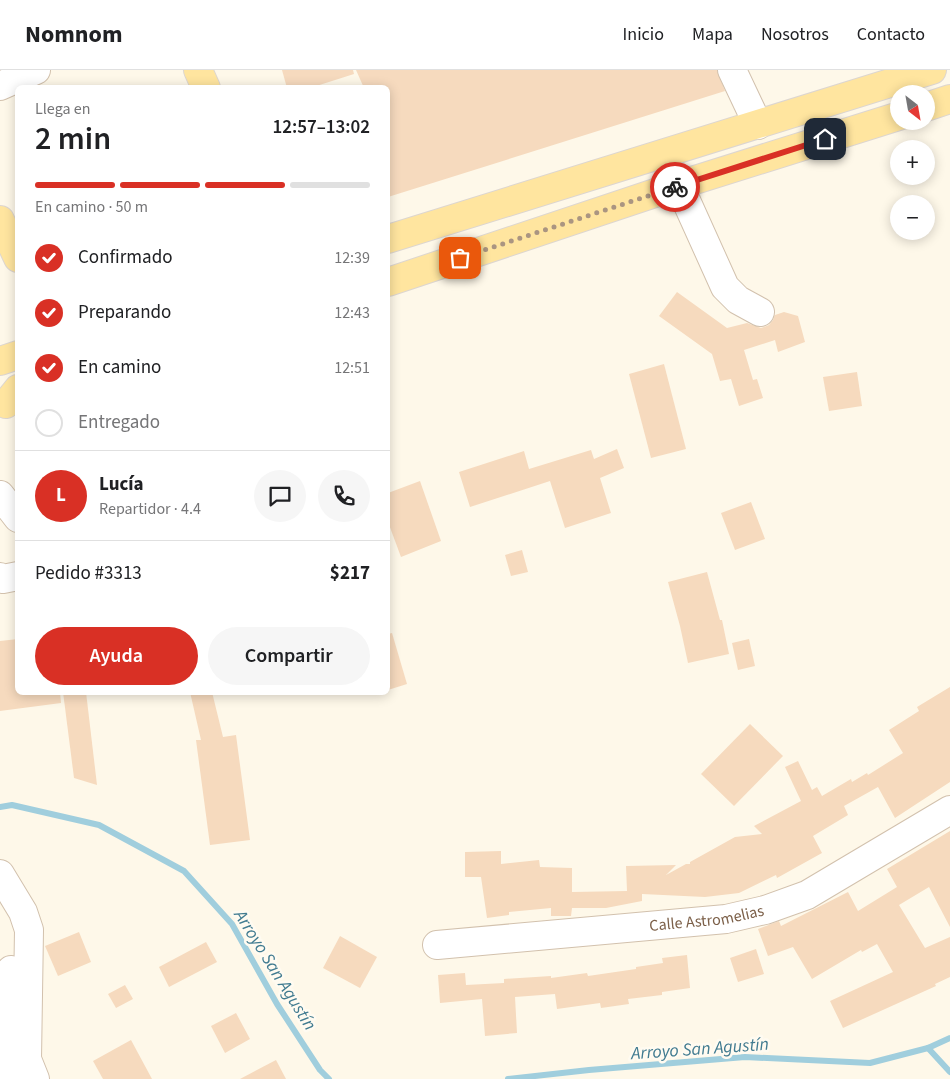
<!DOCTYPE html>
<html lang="es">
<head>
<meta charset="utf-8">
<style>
  body { margin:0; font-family:"Source Sans 3",sans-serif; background:#f6f6f6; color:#202124; height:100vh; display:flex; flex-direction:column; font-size:19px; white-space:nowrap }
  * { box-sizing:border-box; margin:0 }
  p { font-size:16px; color:#757577 }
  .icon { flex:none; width:28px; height:28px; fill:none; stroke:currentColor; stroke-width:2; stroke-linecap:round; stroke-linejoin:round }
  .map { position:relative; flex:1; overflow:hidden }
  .panel { position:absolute; left:15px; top:15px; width:375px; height:610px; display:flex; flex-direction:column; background:#fff; border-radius:8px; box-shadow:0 2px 12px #0003 }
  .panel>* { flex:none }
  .needle { width:32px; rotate:149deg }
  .buttons { position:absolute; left:890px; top:15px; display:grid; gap:10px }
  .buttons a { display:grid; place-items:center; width:45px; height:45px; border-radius:50%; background:#fff; box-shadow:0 2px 12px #0003; font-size:25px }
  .pin { position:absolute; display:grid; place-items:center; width:42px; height:42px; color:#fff; margin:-21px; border-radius:10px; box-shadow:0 2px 8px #0006 }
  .courier { position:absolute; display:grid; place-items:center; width:50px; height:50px; margin:-25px; border:4px solid #d93025; border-radius:50%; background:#fff; color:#222; box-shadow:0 1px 6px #0007 }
  .headline em { font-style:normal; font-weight:600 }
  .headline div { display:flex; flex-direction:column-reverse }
  .headline { display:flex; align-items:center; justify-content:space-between; height:85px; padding:0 20px }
  h1 { font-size:32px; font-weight:600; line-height:38px }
  .bar { display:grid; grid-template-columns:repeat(4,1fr); gap:8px 5px; align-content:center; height:60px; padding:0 20px }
  .bar i { height:6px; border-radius:4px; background:#e0e0e0 }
  .bar .active { background:#d93025 }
  .bar p { grid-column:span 4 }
  .line { display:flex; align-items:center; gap:12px; padding:0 20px; border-top:1px solid #e0e0e0 }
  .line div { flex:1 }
  .round { display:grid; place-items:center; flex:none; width:52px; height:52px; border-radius:26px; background:#f6f6f6 }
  ol { padding:0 20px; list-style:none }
  li { display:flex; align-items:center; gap:15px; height:55px }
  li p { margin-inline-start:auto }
  li .icon { padding:5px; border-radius:50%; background:#d93025; color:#fff; stroke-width:4 }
  li:last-child { color:#757577 }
  li i { width:28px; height:28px; border:2px solid #e0e0e0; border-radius:50% }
  .cta { display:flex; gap:10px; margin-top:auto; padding:10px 20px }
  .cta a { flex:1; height:58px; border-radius:30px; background:#d93025; color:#fff; font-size:20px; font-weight:600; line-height:58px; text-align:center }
  .cta a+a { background:#f6f6f6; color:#202124 }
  header { display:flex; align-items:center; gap:30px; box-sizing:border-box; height:70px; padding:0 25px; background:#fff; border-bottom:1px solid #e0e0e0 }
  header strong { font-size:24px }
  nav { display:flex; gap:28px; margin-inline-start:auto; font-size:18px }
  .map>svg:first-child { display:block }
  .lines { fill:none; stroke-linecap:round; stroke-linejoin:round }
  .stream { stroke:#a0cedd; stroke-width:6 }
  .building { fill:#f6dabe }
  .minor-casing { stroke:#d2c1ad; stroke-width:30 }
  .major-casing { stroke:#ddd6d0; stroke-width:30 }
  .minor { stroke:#fff; stroke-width:28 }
  .major { stroke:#ffe59f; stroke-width:28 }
  .done { stroke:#aa9581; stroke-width:5; stroke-dasharray:0 9 }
  .route { stroke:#d93025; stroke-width:6 }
  .labels { text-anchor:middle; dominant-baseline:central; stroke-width:5; stroke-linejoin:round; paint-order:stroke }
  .street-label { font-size:16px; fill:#7c6049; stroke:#fffbf1 }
  .water-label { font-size:18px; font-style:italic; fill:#417b90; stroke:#fffbf1 }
</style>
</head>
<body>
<header>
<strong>Nomnom</strong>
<nav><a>Inicio</a><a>Mapa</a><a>Nosotros</a><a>Contacto</a></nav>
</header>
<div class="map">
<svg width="950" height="1009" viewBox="0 0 950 1009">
  <rect width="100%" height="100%" fill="#fef8e9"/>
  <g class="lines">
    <g class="stream">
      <polyline points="0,737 12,735 99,755 184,801 232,854 277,934 320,1000 329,1009"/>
      <polyline points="928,978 950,1002"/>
      <polyline points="508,1009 589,1000 745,987 870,993 928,978 950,968"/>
    </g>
  </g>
  <g class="building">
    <polygon points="282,0 353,0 354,4 310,18 287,18"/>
    <polygon points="356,0 717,0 725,21 388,127 388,18 364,18"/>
    <polygon points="677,222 727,258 747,253 761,258 769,255 773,250 775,245 784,242 798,246 805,272 778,282 775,270 744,280 753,310 757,309 763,328 739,336 731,309 720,311 712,284 659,246"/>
    <polygon points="664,294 686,379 651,388 629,304"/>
    <polygon points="857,302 862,336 829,341 823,307"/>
    <polygon points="617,379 624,398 600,408 611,443 565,458 550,411 470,437 459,402 524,381 529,399 591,380 594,389"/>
    <polygon points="420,411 441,471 401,487 388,452 388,423"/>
    <polygon points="751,432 765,469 735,480 721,443"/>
    <polygon points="522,480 528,502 511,506 505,485"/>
    <polygon points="707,502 720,550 722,550 729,584 688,593 680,556 668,512"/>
    <polygon points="392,563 407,614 388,620 388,564"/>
    <polygon points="18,569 18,622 60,622 61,633 0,641 0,571"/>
    <polygon points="749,569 755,596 738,600 732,573"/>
    <polygon points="950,617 950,712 895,748 878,717 844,736 848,745 813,766 822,783 777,808 776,805 739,823 705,827 642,824 642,831 606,838 572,838 571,846 551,846 551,838 509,842 509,845 487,848 481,807 465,807 465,782 501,781 501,794 539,790 540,797 572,798 572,822 627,821 626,796 676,795 666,805 686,794 690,794 690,792 735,767 762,764 754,756 801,731 785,697 798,691 812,720 817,717 822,726 851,709 852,712 867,703 868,705 903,683 889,660 919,641 917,637"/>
    <polygon points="63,622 86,622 97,715 74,708"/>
    <polygon points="190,622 212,622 223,667 236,665 250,770 210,775 196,670 201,670"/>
    <polygon points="750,654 783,686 734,736 701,704"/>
    <polygon points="950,761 950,857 929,817 899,835 925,878 950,867 950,907 935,914 936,916 843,958 830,931 893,902 877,874 862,882 861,880 812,909 793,877 768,886 758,859 779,851 781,856 848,822 858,841 897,817 887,799"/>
    <polygon points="79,862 91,892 58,906 45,876"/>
    <polygon points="340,866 377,887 360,918 323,898"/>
    <polygon points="206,872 217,892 169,917 159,897"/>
    <polygon points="756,879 764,904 738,912 730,888"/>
    <polygon points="687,885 690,918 662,922 662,925 628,929 629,934 601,938 600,933 557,939 555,924 515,927 517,963 485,966 482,929 440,933 438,905 465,903 466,915 504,913 504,909 551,906 551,908 587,903 588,906 636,899 636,897 663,893 662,888"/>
    <polygon points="125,915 133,929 116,938 108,924"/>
    <polygon points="236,943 250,969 225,983 211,956"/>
    <polygon points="131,970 152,1009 103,1009 93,991"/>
    <polygon points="276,990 286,1009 240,1009"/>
  </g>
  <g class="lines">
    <g class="minor-casing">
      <g id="minor">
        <polyline points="732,0 758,55"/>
        <polyline points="0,16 36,0"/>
        <polyline points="679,115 725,217 738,230 760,242"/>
        <polyline points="0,425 18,448"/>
        <polyline points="0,507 3,509 18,506"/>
        <polyline points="0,804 23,842 29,860 27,989 35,1009"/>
        <path id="s1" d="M437,875l289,-26 39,-9 42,-15 143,-85"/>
        <polyline points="11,900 5,988 14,1009"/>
      </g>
    </g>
    <g class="major-casing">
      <g id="major">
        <polyline points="198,0 206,18"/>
        <polyline points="926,37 950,29"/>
        <polyline points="0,150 18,188"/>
        <polyline points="388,169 932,0"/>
        <polyline points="388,212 679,115 899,46"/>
        <polyline points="0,291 18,285"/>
        <polyline points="6,334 18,319"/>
      </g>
    </g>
    <use href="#minor" class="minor"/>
    <use href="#major" class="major"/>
  </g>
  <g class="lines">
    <polyline class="done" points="460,188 675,117"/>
    <polyline class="route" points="675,117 825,69"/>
  </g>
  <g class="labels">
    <g class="street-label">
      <text stroke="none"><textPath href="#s1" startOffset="271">Calle Astromelias</textPath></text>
    </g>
    <g class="water-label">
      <text transform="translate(275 900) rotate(58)">Arroyo San Agustín</text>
      <text transform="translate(700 979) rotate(-4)">Arroyo San Agustín</text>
    </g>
  </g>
</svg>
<div class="buttons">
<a><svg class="needle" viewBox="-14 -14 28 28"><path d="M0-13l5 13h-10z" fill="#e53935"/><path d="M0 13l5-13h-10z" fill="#757577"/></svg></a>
<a>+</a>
<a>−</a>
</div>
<div class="pin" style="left:460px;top:188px;background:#ea580c"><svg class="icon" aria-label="bag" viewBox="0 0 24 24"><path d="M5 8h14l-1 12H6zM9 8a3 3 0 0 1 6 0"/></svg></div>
<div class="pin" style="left:825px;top:69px;background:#1f2937"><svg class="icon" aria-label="home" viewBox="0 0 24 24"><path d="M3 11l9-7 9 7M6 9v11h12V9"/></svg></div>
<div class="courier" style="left:675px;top:117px"><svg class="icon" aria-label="bike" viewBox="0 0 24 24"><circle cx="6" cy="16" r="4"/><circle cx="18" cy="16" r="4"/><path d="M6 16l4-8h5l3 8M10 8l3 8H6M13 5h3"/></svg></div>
<section class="panel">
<div class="headline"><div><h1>2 min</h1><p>Llega en</p></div><em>12:57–13:02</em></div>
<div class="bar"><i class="active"></i><i class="active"></i><i class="active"></i><i></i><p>En camino · 50 m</p></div>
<ol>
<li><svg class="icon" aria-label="check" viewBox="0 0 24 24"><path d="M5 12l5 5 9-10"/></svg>Confirmado<p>12:39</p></li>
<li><svg class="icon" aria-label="check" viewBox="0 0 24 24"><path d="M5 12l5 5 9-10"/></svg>Preparando<p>12:43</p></li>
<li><svg class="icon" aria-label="check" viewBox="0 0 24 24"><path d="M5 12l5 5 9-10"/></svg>En camino<p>12:51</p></li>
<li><i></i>Entregado</li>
</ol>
<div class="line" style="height:90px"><b class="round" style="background:#d93025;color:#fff">L</b><div><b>Lucía</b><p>Repartidor · 4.4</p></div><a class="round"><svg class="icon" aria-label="chat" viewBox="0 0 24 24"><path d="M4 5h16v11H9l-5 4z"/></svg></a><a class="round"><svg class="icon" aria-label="phone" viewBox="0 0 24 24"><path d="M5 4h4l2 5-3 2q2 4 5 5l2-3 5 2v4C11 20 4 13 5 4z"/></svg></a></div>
<div class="line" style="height:65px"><div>Pedido #3313</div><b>$217</b></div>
<div class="cta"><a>Ayuda</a><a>Compartir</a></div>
</section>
</div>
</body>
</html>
